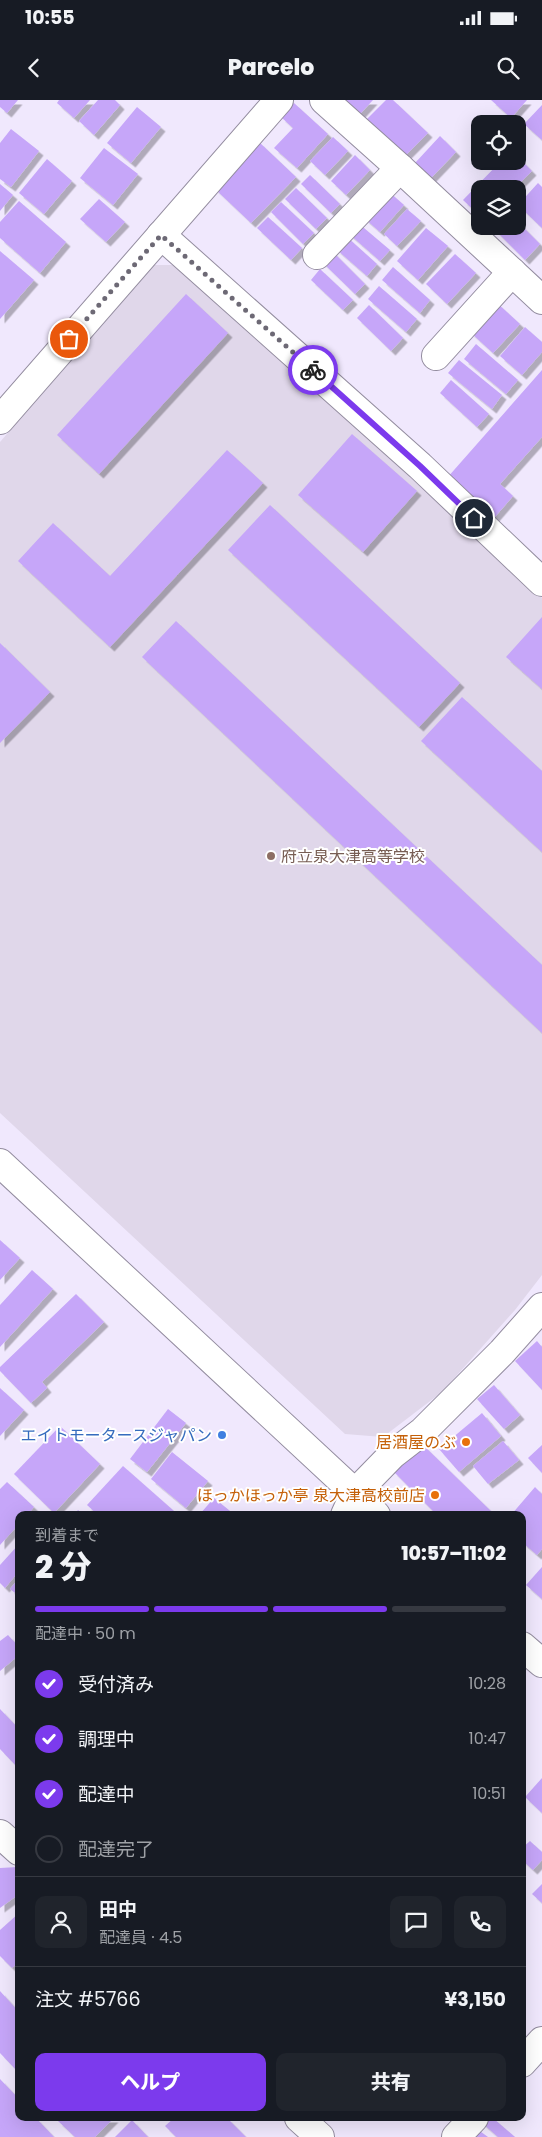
<!DOCTYPE html>
<html lang="ja">
<head>
<meta charset="utf-8">
<style>
  body { margin:0; font-family:Poppins,"Noto Sans JP",sans-serif; background:#20242c; color:#f1f3f6; height:100vh; display:flex; flex-direction:column; font-size:19px; white-space:nowrap }
  * { box-sizing:border-box; margin:0 }
  p { font-size:16px; color:#9ea1a6 }
  .icon { flex:none; width:28px; height:28px; fill:none; stroke:currentColor; stroke-width:2; stroke-linecap:round; stroke-linejoin:round }
  .map { position:relative; flex:1; overflow:hidden }
  .panel { position:absolute; left:15px; top:1411px; width:511px; height:610px; display:flex; flex-direction:column; background:#171b24; border-radius:10px; box-shadow:0 5px 20px #0002 }
  .panel>* { flex:none }
  .fabs { position:absolute; left:471px; top:15px; display:grid; gap:10px }
  .fabs a { display:grid; place-items:center; width:55px; height:55px; border-radius:10px; background:#171b24; box-shadow:0 5px 20px #0002; font-size:25px }
  .pin { position:absolute; display:grid; place-items:center; width:42px; height:42px; color:#fff; margin:-21px; border:2px solid #fff; border-radius:50%; box-shadow:0 1px 5px #0007 }
  .courier { position:absolute; display:grid; place-items:center; width:50px; height:50px; margin:-25px; border:4px solid #7c3aed; border-radius:50%; background:#fff; color:#222; box-shadow:0 1px 6px #0007 }
  .summary em { font-style:normal; font-weight:800 }
  .summary div { display:flex; flex-direction:column-reverse }
  .summary { display:flex; align-items:center; justify-content:space-between; height:85px; padding:0 20px }
  h1 { font-size:32px; font-weight:800; line-height:38px }
  .bar { display:grid; grid-template-columns:repeat(4,1fr); gap:8px 5px; align-content:center; height:60px; padding:0 20px }
  .bar i { height:6px; border-radius:4px; background:#363941 }
  .bar .selected { background:#7c3aed }
  .bar p { grid-column:span 4 }
  .line { display:flex; align-items:center; gap:12px; padding:0 20px; border-top:1px solid #363941 }
  .line div { flex:1 }
  .round { display:grid; place-items:center; flex:none; width:52px; height:52px; border-radius:10px; background:#20242c }
  ol { padding:0 20px; list-style:none }
  li { display:flex; align-items:center; gap:15px; height:55px }
  li p { margin-inline-start:auto }
  li .icon { padding:5px; border-radius:50%; background:#7c3aed; color:#fff; stroke-width:4 }
  li:last-child { color:#9ea1a6 }
  li i { width:28px; height:28px; border:2px solid #363941; border-radius:50% }
  .button { display:flex; gap:10px; margin-top:auto; padding:10px 20px }
  .button a { flex:1; height:58px; border-radius:10px; background:#7c3aed; color:#fff; font-size:20px; font-weight:800; line-height:58px; text-align:center }
  .button a+a { background:#20242c; color:#f1f3f6 }
  .status { display:flex; justify-content:space-between; align-items:center; height:35px; padding:0 25px; background:#171b24; direction:ltr }
  .status svg { height:14px; fill:currentColor }
  header { display:flex; justify-content:space-between; align-items:center; height:65px; padding:0 20px; background:#171b24; font-size:22px; font-weight:800 }
  .map>svg:first-child { display:block }
  .education { fill:#e0d7ea }
  .building { fill:#c6a6f9; filter:url(#shadow) }
  .lines { fill:none; stroke-linecap:round; stroke-linejoin:round }
  .minor-casing { stroke:#938c9f; stroke-width:30 }
  .tertiary-casing { stroke:#938c9f; stroke-width:30 }
  .minor { stroke:#fff; stroke-width:28 }
  .tertiary { stroke:#fff; stroke-width:28 }
  .done { stroke:#6d6975; stroke-width:5; stroke-dasharray:0 9 }
  .route { stroke:#7c3aed; stroke-width:6 }
  .education-dot { fill:#8d6e63; stroke:#fff; stroke-width:2 }
  .shop-dot { fill:#3f7fe0; stroke:#fff; stroke-width:2 }
  .food-dot { fill:#e8710a; stroke:#fff; stroke-width:2 }
  .labels { text-anchor:middle; dominant-baseline:central; stroke-width:4; stroke-linejoin:round; paint-order:stroke }
  .education-label { font-size:16px; fill:#785e54; stroke:#fff; text-anchor:start }
  .shop-label { font-size:16px; fill:#366cbe; stroke:#fff; text-anchor:end }
  .food-label { font-size:16px; fill:#c56008; stroke:#fff; text-anchor:end }
</style>
</head>
<body>
<div class="status"><b>10:55</b><svg viewBox="0 0 49 12"><path d="M0 12V9h3v3zM5 12V6h3v6zM10 12V3h3v9zM15 12V0h3v12zM26 1h20v11H26zM47 4h2v5h-2z"/></svg></div>
<header><svg class="icon" aria-label="back" viewBox="0 0 24 24"><path d="M15 5l-7 7 7 7"/></svg>Parcelo<svg class="icon" aria-label="search" viewBox="0 0 24 24"><circle cx="10" cy="10" r="6"/><path d="M15 15l6 6"/></svg></header>
<div class="map">
<svg width="542" height="2037" viewBox="0 0 542 2037">
  <defs>
    <filter id="shadow"><feDropShadow dx="4.5" dy="4.5" stdDeviation="0" flood-color="#0004"/></filter>
  </defs>
  <rect width="100%" height="100%" fill="#f0e8fd"/>
  <polygon class="education" points="152,165 185,165 542,498 542,1175 515,1210 442,1292 383,1337 345,1334 0,1013 0,342"/>
  <g class="building">
    <polygon points="0,0 18,0 7,13 0,7"/>
    <polygon points="59,0 90,0 74,18 57,3"/>
    <polygon points="98,0 115,0 120,5 94,35 79,21"/>
    <polygon points="345,0 373,0 360,14"/>
    <polygon points="386,0 393,0 428,33 404,57 366,20"/>
    <polygon points="491,0 527,0 511,18"/>
    <polygon points="294,3 328,34 297,68 274,48 293,28 281,17"/>
    <polygon points="542,5 542,40 524,24"/>
    <polygon points="137,7 161,27 131,63 107,43"/>
    <polygon points="11,29 39,51 11,87 0,79 0,43"/>
    <polygon points="440,36 456,52 431,78 415,63"/>
    <polygon points="333,37 348,51 325,75 310,61"/>
    <polygon points="259,42 296,77 251,123 214,88"/>
    <polygon points="104,48 138,74 113,105 80,78"/>
    <polygon points="355,55 370,70 346,95 331,81"/>
    <polygon points="518,57 532,71 514,89 480,89 480,116 463,100 501,61 518,61"/>
    <polygon points="47,59 72,81 44,114 19,93"/>
    <polygon points="310,75 340,104 331,113 301,84"/>
    <polygon points="538,83 542,87 542,128 518,105"/>
    <polygon points="0,84 13,95 0,111"/>
    <polygon points="296,88 327,118 316,129 285,99"/>
    <polygon points="388,91 404,105 380,132 364,118"/>
    <polygon points="99,99 125,122 106,142 80,119"/>
    <polygon points="19,101 66,142 40,173 0,138 0,122"/>
    <polygon points="281,102 314,133 303,144 271,112"/>
    <polygon points="407,109 421,121 397,146 384,134"/>
    <polygon points="268,117 302,148 291,160 257,128"/>
    <polygon points="518,122 540,144 525,160 491,126 518,126"/>
    <polygon points="358,123 390,150 380,161 348,133"/>
    <polygon points="426,128 448,146 418,180 397,161"/>
    <polygon points="347,137 377,164 367,176 336,149"/>
    <polygon points="0,151 34,180 0,219"/>
    <polygon points="332,151 365,184 355,194 322,162"/>
    <polygon points="455,154 476,173 447,204 426,184"/>
    <polygon points="393,167 430,200 420,213 382,180"/>
    <polygon points="320,169 353,200 343,210 311,180"/>
    <polygon points="379,186 417,219 406,232 368,199"/>
    <polygon points="186,194 228,233 99,374 57,335"/>
    <polygon points="497,203 520,224 493,253 470,232"/>
    <polygon points="369,205 403,238 391,251 357,218"/>
    <polygon points="525,227 542,242 542,252 522,275 500,256"/>
    <polygon points="476,244 518,280 506,294 464,259"/>
    <polygon points="459,260 502,295 492,309 448,273"/>
    <polygon points="542,270 542,337 500,384 513,396 494,418 447,378"/>
    <polygon points="451,280 489,314 477,327 440,293"/>
    <polygon points="352,334 417,391 363,452 298,395"/>
    <polygon points="227,350 263,383 110,547 18,461 53,423 110,476"/>
    <polygon points="270,405 460,583 419,627 228,450"/>
    <polygon points="542,517 542,589 506,557"/>
    <polygon points="176,521 542,865 542,933 142,557"/>
    <polygon points="0,543 50,592 0,643"/>
    <polygon points="462,597 542,671 542,752 421,641"/>
    <polygon points="0,1140 20,1158 0,1180"/>
    <polygon points="32,1170 53,1189 0,1247 0,1205"/>
    <polygon points="76,1194 104,1222 42,1282 47,1288 31,1303 0,1271 0,1267"/>
    <polygon points="537,1241 542,1247 542,1290 515,1261"/>
    <polygon points="494,1285 520,1315 504,1329 477,1299"/>
    <polygon points="0,1288 24,1310 0,1336"/>
    <polygon points="168,1309 186,1323 147,1372 130,1359"/>
    <polygon points="482,1313 501,1336 459,1372 439,1349"/>
    <polygon points="60,1326 100,1364 54,1413 14,1374"/>
    <polygon points="503,1341 519,1360 488,1384 473,1366"/>
    <polygon points="421,1343 494,1414 493,1415 437,1415 393,1371"/>
    <polygon points="542,1345 542,1373 528,1358"/>
    <polygon points="172,1352 208,1381 186,1408 151,1379"/>
    <polygon points="123,1366 174,1411 170,1415 98,1415 87,1405"/>
    <polygon points="7,1382 34,1407 27,1415 19,1415 19,1424 0,1445 0,1389"/>
    <polygon points="535,1387 542,1394 542,1449 537,1455 522,1442 522,1415 511,1415"/>
    <polygon points="214,1398 235,1415 199,1415"/>
    <polygon points="78,1410 84,1415 74,1415"/>
    <polygon points="19,1444 19,1471 5,1488 0,1483 0,1465"/>
    <polygon points="542,1467 542,1499 526,1485"/>
    <polygon points="19,1478 19,1496 10,1489"/>
    <polygon points="8,1535 19,1547 19,1555 0,1571 0,1541"/>
    <polygon points="0,1609 19,1629 19,1669 0,1649"/>
    <polygon points="542,1678 542,1713 525,1697"/>
    <polygon points="530,1741 542,1752 542,1760 533,1770 522,1760 522,1748"/>
    <polygon points="18,1767 19,1794 0,1808 0,1768"/>
    <polygon points="542,1784 542,1803 532,1794"/>
    <polygon points="19,1813 19,1862 12,1868 0,1856 0,1830"/>
    <polygon points="0,1891 19,1912 19,1973 0,1953"/>
    <polygon points="0,1979 19,1999 19,2018 36,2018 54,2037 0,2037"/>
    <polygon points="62,2018 114,2018 95,2037 75,2037 58,2021"/>
    <polygon points="174,2018 227,2018 246,2037 176,2037 165,2026"/>
    <polygon points="485,2018 493,2018 515,2037 498,2037 481,2022"/>
    <polygon points="132,2020 148,2037 115,2037"/>
    <polygon points="477,2029 488,2037 471,2037"/>
  </g>
  <g class="lines">
    <g class="minor-casing">
      <g id="minor">
        <polyline points="324,0 400,68 542,200"/>
        <polyline points="161,135 420,366 542,482"/>
        <polyline points="317,155 400,68"/>
        <polyline points="436,256 512,172"/>
        <polyline points="0,320 279,0"/>
        <polyline points="345,1415 355,1393 392,1355 423,1331 502,1252 542,1207"/>
        <polyline points="0,1734 19,1751"/>
        <polyline points="522,1963 542,1941"/>
        <polyline points="299,2018 320,2037"/>
        <polyline points="456,2037 474,2018"/>
      </g>
    </g>
    <g class="tertiary-casing">
      <g id="tertiary">
        <polyline points="0,1063 355,1393 376,1415"/>
        <polyline points="522,1546 542,1563"/>
      </g>
    </g>
    <use href="#minor" class="minor"/>
    <use href="#tertiary" class="tertiary"/>
  </g>
  <g class="lines">
    <polyline class="done" points="69,239 161,135 313,270"/>
    <polyline class="route" points="313,270 420,366 474,418"/>
  </g>
  <circle class="education-dot" cx="271" cy="756" r="5"/>
  <circle class="shop-dot" cx="222" cy="1335" r="5"/>
  <g class="food-dot">
    <circle cx="466" cy="1342" r="5"/>
    <circle cx="435" cy="1395" r="5"/>
  </g>
  <g class="labels">
    <g class="education-label">
      <text x="281" y="756">府立泉大津高等学校</text>
    </g>
    <g class="shop-label">
      <text x="212" y="1335">エイトモータースジャパン</text>
    </g>
    <g class="food-label">
      <text x="456" y="1342">居酒屋のぶ</text>
      <text x="425" y="1395">ほっかほっか亭 泉大津高校前店</text>
    </g>
  </g>
</svg>
<div class="fabs">
<a><svg class="icon" aria-label="locate" viewBox="0 0 24 24"><circle cx="12" cy="12" r="6"/><path d="M12 2v4M12 18v4M2 12h4M18 12h4"/></svg></a>
<a><svg class="icon" aria-label="layers" viewBox="0 0 24 24"><path d="M12 4l9 5-9 5-9-5zM3 14l9 5 9-5"/></svg></a>
</div>
<div class="pin" style="left:69px;top:239px;background:#ea580c"><svg class="icon" aria-label="bag" viewBox="0 0 24 24"><path d="M5 8h14l-1 12H6zM9 8a3 3 0 0 1 6 0"/></svg></div>
<div class="pin" style="left:474px;top:418px;background:#1f2937"><svg class="icon" aria-label="home" viewBox="0 0 24 24"><path d="M3 11l9-7 9 7M6 9v11h12V9"/></svg></div>
<div class="courier" style="left:313px;top:270px"><svg class="icon" aria-label="bike" viewBox="0 0 24 24"><circle cx="6" cy="16" r="4"/><circle cx="18" cy="16" r="4"/><path d="M6 16l4-8h5l3 8M10 8l3 8H6M13 5h3"/></svg></div>
<section class="panel">
<div class="summary"><div><h1>2 分</h1><p>到着まで</p></div><em>10:57–11:02</em></div>
<div class="bar"><i class="selected"></i><i class="selected"></i><i class="selected"></i><i></i><p>配達中 · 50 m</p></div>
<ol>
<li><svg class="icon" aria-label="check" viewBox="0 0 24 24"><path d="M5 12l5 5 9-10"/></svg>受付済み<p>10:28</p></li>
<li><svg class="icon" aria-label="check" viewBox="0 0 24 24"><path d="M5 12l5 5 9-10"/></svg>調理中<p>10:47</p></li>
<li><svg class="icon" aria-label="check" viewBox="0 0 24 24"><path d="M5 12l5 5 9-10"/></svg>配達中<p>10:51</p></li>
<li><i></i>配達完了</li>
</ol>
<div class="line" style="height:90px"><a class="round"><svg class="icon" aria-label="person" viewBox="0 0 24 24"><circle cx="12" cy="8" r="4"/><path d="M4 21q1-7 8-7t8 7"/></svg></a><div><b>田中</b><p>配達員 · 4.5</p></div><a class="round"><svg class="icon" aria-label="chat" viewBox="0 0 24 24"><path d="M4 5h16v11H9l-5 4z"/></svg></a><a class="round"><svg class="icon" aria-label="phone" viewBox="0 0 24 24"><path d="M5 4h4l2 5-3 2q2 4 5 5l2-3 5 2v4C11 20 4 13 5 4z"/></svg></a></div>
<div class="line" style="height:65px"><div>注文 #5766</div><b>¥3,150</b></div>
<div class="button"><a>ヘルプ</a><a>共有</a></div>
</section>
</div>
</body>
</html>
